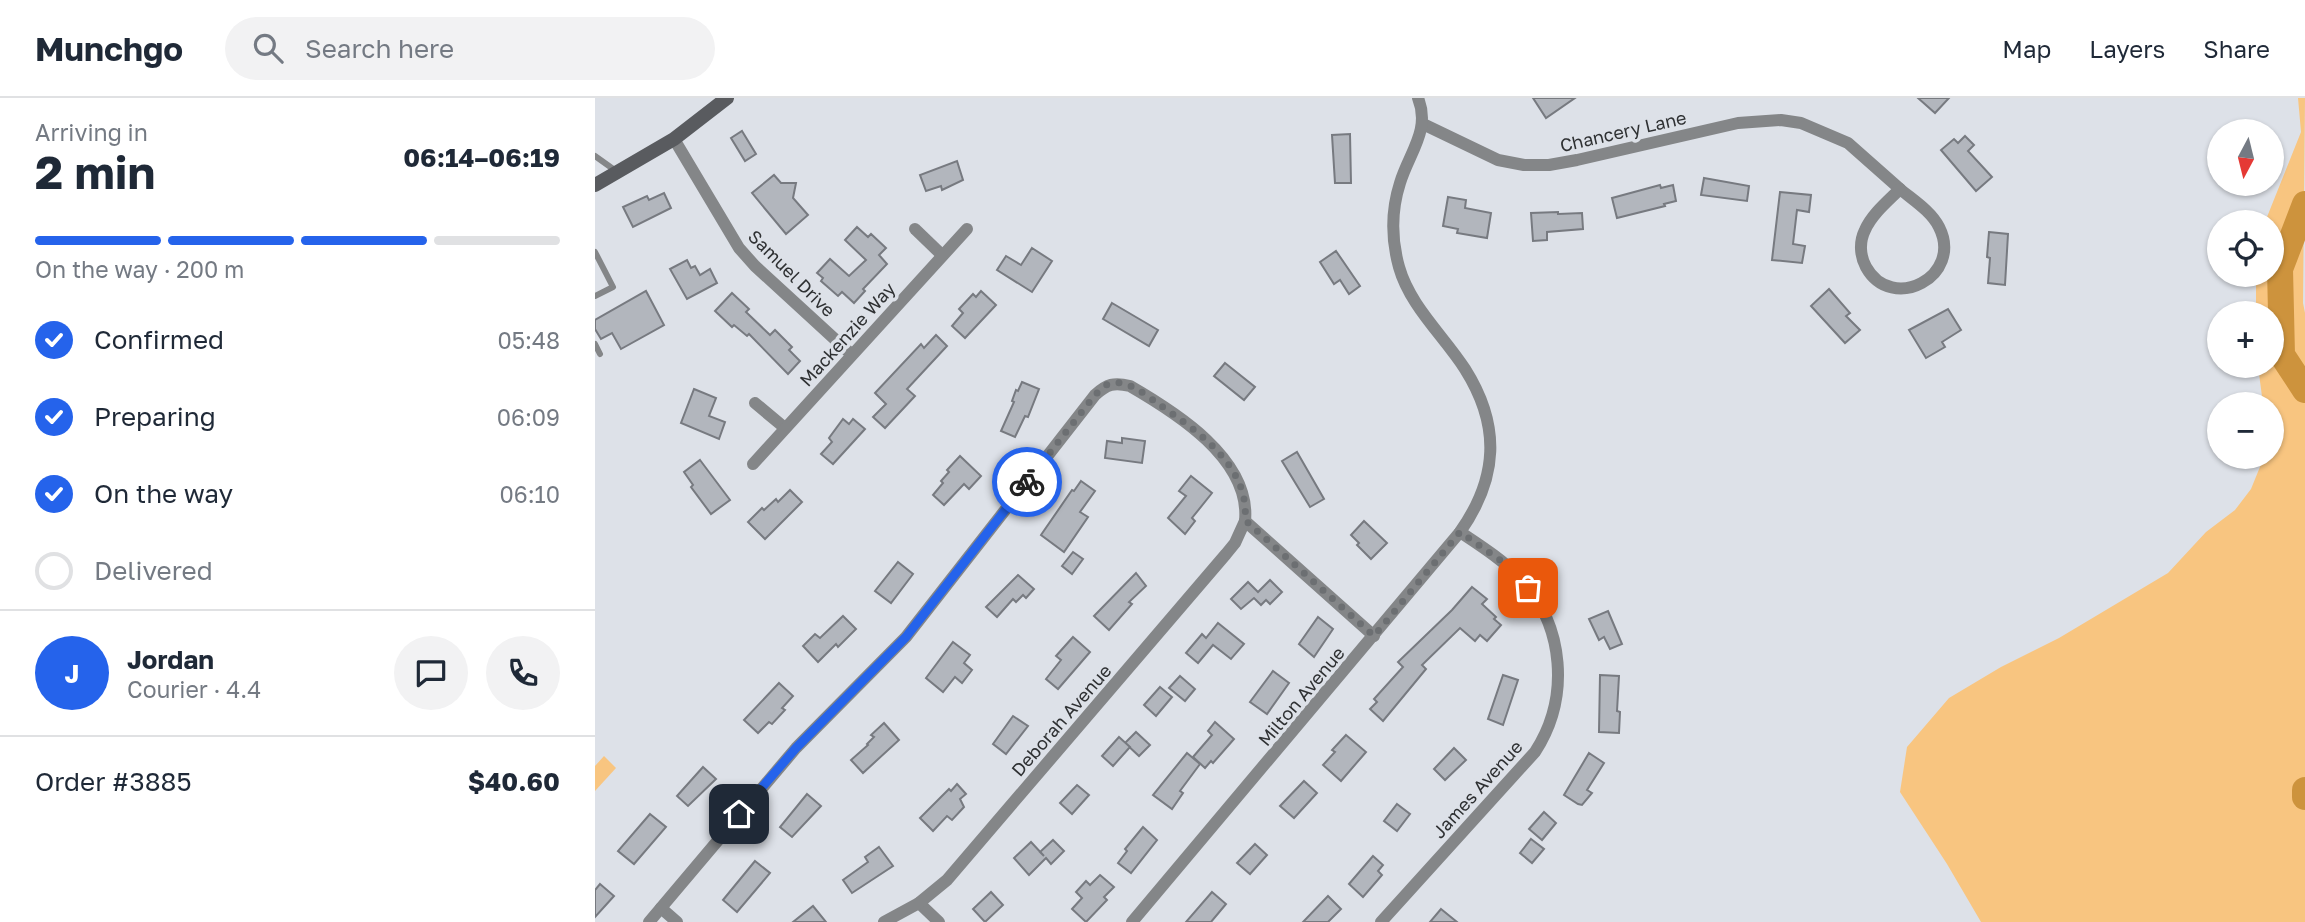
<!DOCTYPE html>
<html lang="en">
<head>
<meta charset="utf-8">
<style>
  body { margin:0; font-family:"Golos Text",sans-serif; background:#f2f2f3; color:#1f2937; height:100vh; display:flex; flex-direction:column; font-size:26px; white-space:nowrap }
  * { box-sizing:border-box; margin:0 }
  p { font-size:23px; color:#747a83 }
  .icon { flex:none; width:38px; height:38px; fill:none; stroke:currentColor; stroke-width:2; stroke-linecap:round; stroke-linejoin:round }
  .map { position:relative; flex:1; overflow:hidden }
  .panel { display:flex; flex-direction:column; background:#fff; width:595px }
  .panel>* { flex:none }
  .needle { width:46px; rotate:187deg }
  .controls { position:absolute; left:1612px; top:21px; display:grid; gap:14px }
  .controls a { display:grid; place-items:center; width:77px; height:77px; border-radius:50%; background:#fff; box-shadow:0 2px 5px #0004; font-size:35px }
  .pin { position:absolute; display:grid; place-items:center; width:60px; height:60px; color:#fff; margin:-30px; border-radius:14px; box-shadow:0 4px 10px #0006 }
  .courier { position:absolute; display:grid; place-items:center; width:70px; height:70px; margin:-35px; border:5px solid #2563eb; border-radius:50%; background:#fff; color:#222; box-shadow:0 2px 9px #0007 }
  .overview em { font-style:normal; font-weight:700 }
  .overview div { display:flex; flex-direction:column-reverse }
  .overview { display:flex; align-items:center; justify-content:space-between; height:119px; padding:0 35px }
  h1 { font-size:46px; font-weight:700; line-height:52px }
  .bar { display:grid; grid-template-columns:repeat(4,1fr); gap:10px 7px; align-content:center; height:84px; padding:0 35px }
  .bar i { height:9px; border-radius:5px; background:#e0e1e3 }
  .bar .on { background:#2563eb }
  .bar p { grid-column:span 4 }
  .line { display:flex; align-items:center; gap:18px; padding:0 35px; border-top:2px solid #e0e1e3 }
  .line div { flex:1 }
  .round { display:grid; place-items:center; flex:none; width:74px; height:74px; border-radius:37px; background:#f2f2f3 }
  ol { padding:0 35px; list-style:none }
  li { display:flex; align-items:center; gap:21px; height:77px }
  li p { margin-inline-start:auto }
  li .icon { padding:7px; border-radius:50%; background:#2563eb; color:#fff; stroke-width:4 }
  li:last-child { color:#747a83 }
  li i { width:38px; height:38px; border:4px solid #e0e1e3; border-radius:50% }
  header { display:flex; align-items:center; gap:42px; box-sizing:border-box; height:98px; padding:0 35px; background:#fff; border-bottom:2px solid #e0e1e3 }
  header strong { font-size:33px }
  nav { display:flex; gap:38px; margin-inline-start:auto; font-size:24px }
  .search { width:490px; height:63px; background:#f2f2f3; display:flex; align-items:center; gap:18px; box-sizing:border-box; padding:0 24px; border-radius:38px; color:#747a83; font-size:26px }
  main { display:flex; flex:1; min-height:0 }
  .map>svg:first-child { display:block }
  .green { fill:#f8c580 }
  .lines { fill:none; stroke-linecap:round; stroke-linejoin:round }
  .river { stroke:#cd933d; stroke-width:26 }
  .building { fill:#b2b6bd; stroke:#777a80; stroke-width:2 }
  .lane { stroke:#848688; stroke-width:6 }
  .street { stroke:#848688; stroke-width:12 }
  .secondary { stroke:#595b5f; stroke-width:14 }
  .done { stroke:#6c6f72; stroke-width:7; stroke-dasharray:0 12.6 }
  .route { stroke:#2563eb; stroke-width:9 }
  .labels { text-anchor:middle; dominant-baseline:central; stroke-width:7; stroke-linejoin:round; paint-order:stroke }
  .street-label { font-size:18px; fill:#2f3133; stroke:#dde1e8 }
</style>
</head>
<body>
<header>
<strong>Munchgo</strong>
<div class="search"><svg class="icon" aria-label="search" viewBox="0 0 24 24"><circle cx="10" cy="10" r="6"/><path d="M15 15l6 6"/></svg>Search here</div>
<nav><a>Map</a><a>Layers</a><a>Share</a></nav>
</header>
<main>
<section class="panel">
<div class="overview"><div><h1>2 min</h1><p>Arriving in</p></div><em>06:14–06:19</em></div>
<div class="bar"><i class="on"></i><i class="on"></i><i class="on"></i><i></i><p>On the way · 200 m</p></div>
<ol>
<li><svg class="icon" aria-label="check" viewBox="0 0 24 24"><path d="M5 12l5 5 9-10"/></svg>Confirmed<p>05:48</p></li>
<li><svg class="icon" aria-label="check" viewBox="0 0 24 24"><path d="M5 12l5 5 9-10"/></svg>Preparing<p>06:09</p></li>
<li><svg class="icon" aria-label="check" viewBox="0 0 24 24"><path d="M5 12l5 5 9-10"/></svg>On the way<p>06:10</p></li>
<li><i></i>Delivered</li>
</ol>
<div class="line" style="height:126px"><b class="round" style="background:#2563eb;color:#fff">J</b><div><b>Jordan</b><p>Courier · 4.4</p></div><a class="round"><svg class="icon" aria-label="chat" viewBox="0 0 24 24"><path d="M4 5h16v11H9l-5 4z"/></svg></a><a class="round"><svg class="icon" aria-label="phone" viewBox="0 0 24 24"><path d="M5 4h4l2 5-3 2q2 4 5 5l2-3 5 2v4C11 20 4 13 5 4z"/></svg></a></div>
<div class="line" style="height:91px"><div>Order #3885</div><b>$40.60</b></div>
</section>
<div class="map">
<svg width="1710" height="824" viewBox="0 0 1710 824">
  <rect width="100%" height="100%" fill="#dde1e8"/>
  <g class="green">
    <polygon points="1703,0 1710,0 1708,205 1710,215 1710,824 1386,824 1352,766 1305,694 1312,649 1354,600 1406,569 1464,540 1573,475 1611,434 1640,412 1656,391 1669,359 1676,359 1676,306 1668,306 1663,268 1676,268 1676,215 1661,215 1661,177 1676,177 1676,124 1670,124 1706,34"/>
    <polygon points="9,658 21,670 0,693 0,668"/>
  </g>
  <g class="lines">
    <g class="river">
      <polyline points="1710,106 1685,171 1687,257 1710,292"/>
      <polyline points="1710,692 1710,699"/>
    </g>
  </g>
  <g class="building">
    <polygon points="938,0 980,0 951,20"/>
    <polygon points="1323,0 1354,0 1340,15"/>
    <polygon points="147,33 161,56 150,63 136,40"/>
    <polygon points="755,36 756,85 740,85 737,37"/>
    <polygon points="1370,38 1379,47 1373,53 1397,79 1381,93 1346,52 1359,41 1363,45"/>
    <polygon points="362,63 368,82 347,92 346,88 331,93 325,77"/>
    <polygon points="179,77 186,85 201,85 198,100 213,117 191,136 157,95"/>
    <polygon points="1109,80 1154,88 1152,103 1106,97"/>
    <polygon points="1065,87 1066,90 1078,87 1081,103 1069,106 1070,108 1022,120 1017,100"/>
    <polygon points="1185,94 1216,97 1214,114 1202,112 1198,146 1210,148 1207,165 1177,162"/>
    <polygon points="69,95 76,110 38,129 28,109 52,98 54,102"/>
    <polygon points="853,99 871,102 870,110 896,115 892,140 862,135 863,131 848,128"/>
    <polygon points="963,114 963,116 987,115 988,131 952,134 952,142 938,143 936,115"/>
    <polygon points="262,129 273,139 276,136 291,150 284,157 292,166 268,191 270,193 259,205 247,194 243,198 226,183 228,180 222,175 235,161 254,178 271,162 250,142"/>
    <polygon points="1394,134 1413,136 1410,187 1393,185 1395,160 1392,159"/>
    <polygon points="437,150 457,163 437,194 402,172 411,158 426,167"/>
    <polygon points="741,153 765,188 754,196 745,182 739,186 725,164"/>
    <polygon points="92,162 96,170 100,168 105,177 115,171 122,185 92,201 75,171"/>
    <polygon points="1234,191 1255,215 1251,218 1265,232 1250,245 1216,208"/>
    <polygon points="51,193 69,227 26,251 17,235 6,241 0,231 0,222"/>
    <polygon points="386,193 401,207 370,240 357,228 368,215 364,211 378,196 381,199"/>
    <polygon points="137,195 154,211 151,214 175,237 180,232 197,249 194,252 205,263 193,276 154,236 152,238 139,227 137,229 120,213"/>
    <polygon points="517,205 563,232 554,248 508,221"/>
    <polygon points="1353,211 1366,232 1347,244 1350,249 1331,260 1314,232"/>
    <polygon points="341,237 352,248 312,291 320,298 290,330 278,319 291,306 280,295 326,246 329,250"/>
    <polygon points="630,265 660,289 649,302 619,278"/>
    <polygon points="427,284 444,291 433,319 430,318 420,339 406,333 419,304 417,303 421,292 423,293"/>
    <polygon points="99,291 121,300 114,318 130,324 124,341 86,325"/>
    <polygon points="248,321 254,326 258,321 270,331 238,366 226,356 237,344 234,340"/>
    <polygon points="527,340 550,343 547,365 510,360 512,343 527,345"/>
    <polygon points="702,354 729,401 715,409 687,363"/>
    <polygon points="365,358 386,378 374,391 369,386 349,407 338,397 348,385 346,383 354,374 352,372"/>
    <polygon points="105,362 135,402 116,416 96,389 98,387 89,374"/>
    <polygon points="596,378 617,395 597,420 600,423 590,436 573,420 591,398 584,393"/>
    <polygon points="486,383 500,393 485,414 493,419 469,454 446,437 477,392 479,393"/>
    <polygon points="195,392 207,404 170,441 153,424 167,410 169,412 181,401 183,404"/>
    <polygon points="769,423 792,445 776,461 762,447 764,445 756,437"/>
    <polygon points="478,454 488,461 477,476 467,468"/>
    <polygon points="303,464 318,476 296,505 280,493"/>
    <polygon points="541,475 551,488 534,504 537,506 514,532 499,518"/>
    <polygon points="423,477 439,491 431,500 428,497 421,504 418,501 402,519 391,509"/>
    <polygon points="675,482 687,494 675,506 671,502 666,507 659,500 646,511 636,501 653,484 663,494"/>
    <polygon points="877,489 892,501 887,506 901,519 899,521 906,527 892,543 885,537 880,543 865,530 827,567 831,571 788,623 775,611 782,604 779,601 808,569 803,564 857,512"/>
    <polygon points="1013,513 1027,546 1015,551 1009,539 1004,542 994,521"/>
    <polygon points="248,518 261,531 243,549 241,546 223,564 208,548 220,536 225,540"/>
    <polygon points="723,519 738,531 719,559 704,546"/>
    <polygon points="623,525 649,546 636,561 618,547 603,565 591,555 607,536 611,540"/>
    <polygon points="478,539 495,554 463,591 451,581 466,562 461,558"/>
    <polygon points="358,544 375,557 369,565 377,572 367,585 360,579 348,594 331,580"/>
    <polygon points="678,573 694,585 672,616 655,604"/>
    <polygon points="908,577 923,582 908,627 893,621"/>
    <polygon points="1005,577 1024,578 1022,613 1025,614 1024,635 1004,634"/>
    <polygon points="585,578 600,591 590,603 574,590"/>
    <polygon points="184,585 198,598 187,610 190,612 177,626 174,624 163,635 149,622"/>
    <polygon points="565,589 577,599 561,618 549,607"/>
    <polygon points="418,618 433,628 411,656 398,646"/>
    <polygon points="620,624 639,641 618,665 616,663 610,670 598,659 617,637 613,633"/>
    <polygon points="289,625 304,642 268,675 256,662 273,647 272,646 279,639 276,637"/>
    <polygon points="541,634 555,647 544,658 530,645"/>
    <polygon points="751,637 771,654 746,683 728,667 740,654 737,652"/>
    <polygon points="524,639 535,649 518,668 507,658"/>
    <polygon points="859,650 871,662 850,682 839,671"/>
    <polygon points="592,655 605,666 585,693 588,695 577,711 558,697"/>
    <polygon points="994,655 1009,665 992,692 997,695 987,707 983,706 969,697"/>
    <polygon points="108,669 121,681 93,708 82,698"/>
    <polygon points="709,683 722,695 699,720 685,708"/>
    <polygon points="362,686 371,696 365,701 369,709 357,722 352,718 338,733 325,720 354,691 356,693"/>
    <polygon points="482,687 494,697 477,716 465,705"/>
    <polygon points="212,696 226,708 197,739 185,729"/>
    <polygon points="802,706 815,716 802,733 789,723"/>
    <polygon points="949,714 961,725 947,742 934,731"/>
    <polygon points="55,716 71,729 39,766 23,753"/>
    <polygon points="548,729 562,742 536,775 523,765 532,753 530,751"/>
    <polygon points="936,741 949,751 937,765 925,755"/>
    <polygon points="458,742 469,753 456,766 451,760 434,777 419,760 436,744 449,758 445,754"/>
    <polygon points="660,746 672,757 655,776 642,765"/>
    <polygon points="284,749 298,768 257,795 248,782 273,764 270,759"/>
    <polygon points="778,758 788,767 783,773 787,777 768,799 754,786"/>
    <polygon points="160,763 175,775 142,814 128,802"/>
    <polygon points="505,777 519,789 509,799 512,802 491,824 477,811 487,800 481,794 491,783 495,787"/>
    <polygon points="5,786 19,798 0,819 0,792"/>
    <polygon points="396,794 408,807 390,824 378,811"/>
    <polygon points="617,794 631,806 616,824 591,824"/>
    <polygon points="733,798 746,811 733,824 708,824"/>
    <polygon points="218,808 231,824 198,824"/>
    <polygon points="846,811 862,824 835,824"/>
  </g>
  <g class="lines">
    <g class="lane">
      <polyline points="0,58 21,73"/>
      <polyline points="0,154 18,189 0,198"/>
      <polyline points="0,246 5,256"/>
    </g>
    <g class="street">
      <polyline points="828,26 903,62 929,67 954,67 982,62 1143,25 1186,22 1206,25 1253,45 1305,91"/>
      <polyline points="79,41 144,150 160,168 256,256"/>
      <path d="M1305,91c13,11 31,22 39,38 25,49 -47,87 -73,40 -6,-11 -7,-25 -1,-37 7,-16 23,-29 35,-41z"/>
      <polyline points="320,131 347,157"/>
      <polyline points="160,305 190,330"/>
      <polyline points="158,366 372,131"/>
      <polyline points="324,805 344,824"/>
      <polyline points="66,810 82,824"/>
      <path d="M54,824l147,-174 110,-111 189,-242c12,-11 19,-13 35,-9 45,26 121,73 115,135l129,115"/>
      <polyline points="289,824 324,805 352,782 631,456 640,445 650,423"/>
      <path d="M537,824l328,-390c38,-54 41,-106 5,-163 -22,-34 -55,-63 -66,-102 -8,-29 -8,-56 1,-84 9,-30 31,-53 18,-85"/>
      <path d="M786,824l154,-170c35,-54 30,-126 -15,-174 -17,-18 -39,-32 -60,-46"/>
    </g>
    <polyline class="secondary" points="0,87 79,41 132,0"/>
  </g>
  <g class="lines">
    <path class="done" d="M432,384l68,-87c5,-5 10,-11 17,-12 17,-3 35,13 48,22 38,27 90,61 85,115l129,116 86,-104 47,33 21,23"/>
    <polyline class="route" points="144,716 201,650 311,539 432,384"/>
  </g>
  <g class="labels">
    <g class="street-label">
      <text transform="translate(1028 33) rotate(-13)">Chancery Lane</text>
      <text transform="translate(197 175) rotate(45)">Samuel Drive</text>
      <text transform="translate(252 236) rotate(-48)">Mackenzie Way</text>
      <text transform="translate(706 598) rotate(-50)">Milton Avenue</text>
      <text transform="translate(466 622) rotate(-49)">Deborah Avenue</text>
      <text transform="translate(882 691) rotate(-48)">James Avenue</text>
    </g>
  </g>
</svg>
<div class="controls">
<a><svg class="needle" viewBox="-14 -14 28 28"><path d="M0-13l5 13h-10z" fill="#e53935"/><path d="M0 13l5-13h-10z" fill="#747a83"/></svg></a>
<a><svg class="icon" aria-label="locate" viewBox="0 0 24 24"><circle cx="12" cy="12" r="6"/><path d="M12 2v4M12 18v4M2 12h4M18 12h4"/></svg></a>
<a>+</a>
<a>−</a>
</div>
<div class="pin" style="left:933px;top:490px;background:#ea580c"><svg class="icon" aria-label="bag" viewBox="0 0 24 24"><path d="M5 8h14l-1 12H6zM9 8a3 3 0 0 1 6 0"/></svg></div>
<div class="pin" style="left:144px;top:716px;background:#1f2937"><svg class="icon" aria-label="home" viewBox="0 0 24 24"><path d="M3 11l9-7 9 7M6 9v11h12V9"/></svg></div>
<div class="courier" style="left:432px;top:384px"><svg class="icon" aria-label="bike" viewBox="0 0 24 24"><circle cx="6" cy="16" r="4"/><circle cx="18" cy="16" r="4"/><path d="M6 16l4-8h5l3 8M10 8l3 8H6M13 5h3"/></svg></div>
</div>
</main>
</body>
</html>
